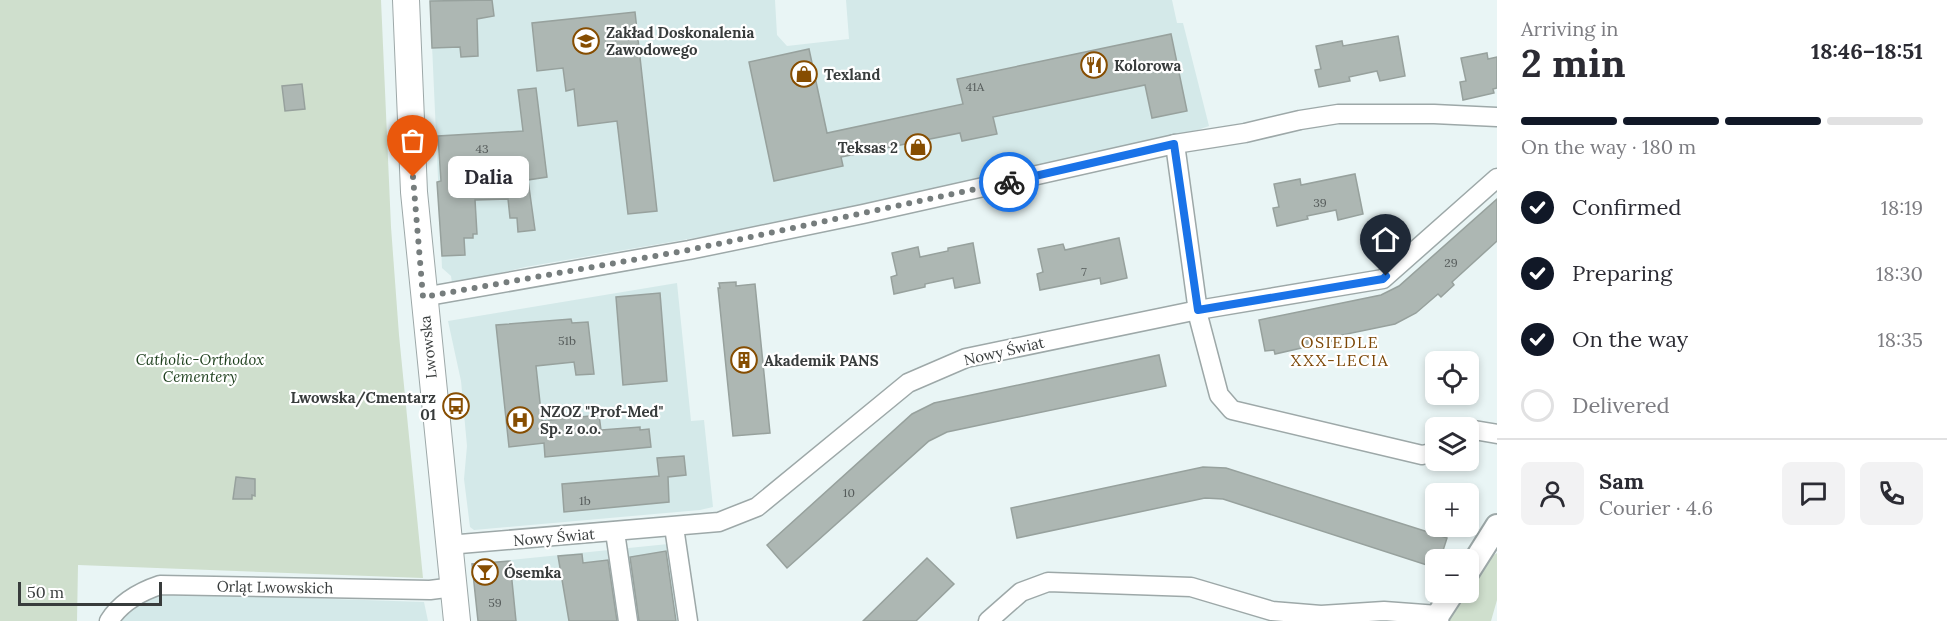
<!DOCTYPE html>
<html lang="en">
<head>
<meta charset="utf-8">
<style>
  body { margin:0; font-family:Lora,serif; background:#f2f2f3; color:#2b2b33; height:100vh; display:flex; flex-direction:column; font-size:22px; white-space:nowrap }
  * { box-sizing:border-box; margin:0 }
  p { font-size:20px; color:#7c7c81 }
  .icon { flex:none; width:33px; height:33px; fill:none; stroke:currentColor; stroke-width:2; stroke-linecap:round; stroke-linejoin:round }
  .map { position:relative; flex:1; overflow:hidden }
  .side { display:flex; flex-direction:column; background:#fff; width:450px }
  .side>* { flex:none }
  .controls { position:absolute; left:1425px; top:351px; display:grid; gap:12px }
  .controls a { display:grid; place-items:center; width:54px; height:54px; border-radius:9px; background:#fff; box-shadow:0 3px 9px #0003; font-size:30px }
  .scale { position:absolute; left:18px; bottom:15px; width:144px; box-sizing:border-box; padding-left:6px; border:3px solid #383c3c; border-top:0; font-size:16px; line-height:21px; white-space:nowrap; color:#383c3c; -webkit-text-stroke:4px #fff; paint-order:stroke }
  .pin { position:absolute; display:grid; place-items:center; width:51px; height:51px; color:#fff; margin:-62px -26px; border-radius:50% 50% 50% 0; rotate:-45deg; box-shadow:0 0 6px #0007 }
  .pin .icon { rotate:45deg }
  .courier { position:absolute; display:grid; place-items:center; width:60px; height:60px; margin:-30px; border:4px solid #1a73e8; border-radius:50%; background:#fff; color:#222; box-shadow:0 2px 8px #0007 }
  .bubble { position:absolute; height:42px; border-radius:9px; background:#fff; box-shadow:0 3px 9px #0003; font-size:20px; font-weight:800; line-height:42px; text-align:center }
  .overview em { font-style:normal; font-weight:800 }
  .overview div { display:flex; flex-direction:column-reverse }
  .overview { display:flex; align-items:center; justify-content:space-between; height:102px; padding:0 24px }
  h1 { font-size:39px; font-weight:800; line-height:45px }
  .bar { display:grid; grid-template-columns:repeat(4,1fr); gap:9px 6px; align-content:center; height:72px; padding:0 24px }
  .bar i { height:8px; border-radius:4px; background:#e1e1e2 }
  .bar .on { background:#111827 }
  .bar p { grid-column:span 4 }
  .line { display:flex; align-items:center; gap:15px; padding:0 24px; border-top:2px solid #e1e1e2 }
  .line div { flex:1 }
  .round { display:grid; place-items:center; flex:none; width:63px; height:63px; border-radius:9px; background:#f2f2f3 }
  ol { padding:0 24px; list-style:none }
  li { display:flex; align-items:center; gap:18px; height:66px }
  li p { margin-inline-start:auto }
  li .icon { padding:6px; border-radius:50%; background:#111827; color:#fff; stroke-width:4 }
  li:last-child { color:#7c7c81 }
  li i { width:33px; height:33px; border:3px solid #e1e1e2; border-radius:50% }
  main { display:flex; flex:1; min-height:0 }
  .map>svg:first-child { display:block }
  .built { fill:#d4e9e9 }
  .green { fill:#cfdfcd }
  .building { fill:#adb7b3; stroke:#97a19d; stroke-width:1.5 }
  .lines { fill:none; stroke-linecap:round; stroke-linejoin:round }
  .minor-casing { stroke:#9da8a8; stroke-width:21 }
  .tertiary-casing { stroke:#9da8a8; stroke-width:26 }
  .secondary-casing { stroke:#9da8a8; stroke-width:28 }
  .minor { stroke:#fff; stroke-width:18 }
  .tertiary { stroke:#fff; stroke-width:22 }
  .secondary { stroke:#fff; stroke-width:26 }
  .done { stroke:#767d7d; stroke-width:6; stroke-dasharray:0 10.8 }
  .route { stroke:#1a73e8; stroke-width:8 }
  .labels { text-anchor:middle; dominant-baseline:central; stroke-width:4.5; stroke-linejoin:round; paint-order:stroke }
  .number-label { font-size:12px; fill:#555b5a }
  .poi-label { font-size:15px; font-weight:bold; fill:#383c3c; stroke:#fff; text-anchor:start }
  .street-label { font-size:15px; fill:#383c3c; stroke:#fff }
  .park-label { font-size:15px; font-style:italic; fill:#1c3e1b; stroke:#fff }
  .neighbourhood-label { font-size:16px; letter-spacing:1.5px; fill:#7c4706; stroke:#fff }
</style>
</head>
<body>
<main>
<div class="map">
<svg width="1497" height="621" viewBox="0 0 1497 621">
  <rect width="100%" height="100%" fill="#e9f5f5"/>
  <g class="built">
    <polygon points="430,0 775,0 777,35 787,46 849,39 846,0 1172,0 1177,23 1183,23 1209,126 1186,134 764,226 525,267 461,283 452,283 451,276 442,268"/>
    <polygon points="677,283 691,421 704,420 713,507 700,510 474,530 470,527 464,479 467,446 461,381 448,321"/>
    <polygon points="678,543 689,621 478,621 472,564"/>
    <polygon points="255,593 304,598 424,602 428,621 118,621 128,608 151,594"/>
  </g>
  <g class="green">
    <polygon points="0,0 381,0 391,227 399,335 423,578 78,565 77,621 0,621"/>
    <polygon points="1497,553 1497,600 1491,621 1446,621 1453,593 1468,592 1470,570"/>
  </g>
  <g class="building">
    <polygon points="492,0 494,16 477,19 478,56 461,57 460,47 432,48 430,1"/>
    <polygon points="635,12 657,211 628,214 617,121 578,126 574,89 566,91 563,68 537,71 532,23"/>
    <polygon points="1171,34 1187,111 1152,118 1145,85 993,117 997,134 962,141 960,133 841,157 843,166 774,181 749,62 809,49 827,133 963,104 957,79"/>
    <polygon points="1398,36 1405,76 1380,81 1377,71 1349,77 1350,81 1319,87 1315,70 1321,69 1316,46 1342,41 1343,46"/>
    <polygon points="1487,53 1488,59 1497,57 1497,88 1493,89 1494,93 1463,100 1460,82 1466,81 1461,58"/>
    <polygon points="302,84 305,109 285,111 282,86"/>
    <polygon points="536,88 547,177 528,180 535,230 518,232 517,218 510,218 508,199 475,200 477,234 473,234 473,238 464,238 465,255 442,256 437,182 441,181 438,136 523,131 518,90"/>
    <polygon points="1355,174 1363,214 1338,220 1336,210 1307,216 1308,219 1277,226 1273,208 1279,207 1274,184 1300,179 1301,185"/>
    <polygon points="1497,199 1497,241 1452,282 1454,285 1441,297 1438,294 1416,313 1395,324 1337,336 1337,340 1275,354 1274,350 1265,351 1259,320 1381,295 1399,286"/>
    <polygon points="1119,238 1127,278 1101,284 1100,278 1040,290 1037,274 1043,272 1038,249 1063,244 1065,250"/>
    <polygon points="973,243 980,283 955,288 953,278 925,284 925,287 894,294 891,277 897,275 892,253 918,247 920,257 948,251 948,248"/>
    <polygon points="736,282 736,286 755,284 770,433 733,436 718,288 720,288 719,283"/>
    <polygon points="660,293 667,381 623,385 616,297"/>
    <polygon points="571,319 572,323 588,322 594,374 576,375 574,362 536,366 542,421 599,415 601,430 640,427 640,430 649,429 651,447 545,457 544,443 509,447 496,325"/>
    <polygon points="1159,355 1166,386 947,432 929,441 787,568 767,545 912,414 934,403"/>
    <polygon points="684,456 686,475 668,477 669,502 564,512 562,484 659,476 657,458"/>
    <polygon points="1203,467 1226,468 1447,538 1440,560 1436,560 1436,568 1223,499 1205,498 1017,538 1011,508"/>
    <polygon points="236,477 255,479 255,496 252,495 252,499 233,499"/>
    <polygon points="666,551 676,621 639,621 630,557"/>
    <polygon points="582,554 583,563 608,560 617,621 569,621 558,556"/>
    <polygon points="927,558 954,584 916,621 863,621"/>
    <polygon points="510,561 516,621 478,621 472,564"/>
  </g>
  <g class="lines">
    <g class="minor-casing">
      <g id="minor">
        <polyline points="1175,144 1199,319 1219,395 1232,410 1422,455 1436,452"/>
        <polyline points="423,297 689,250 863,214 1175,144 1245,133 1300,120 1338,114 1434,114 1497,117"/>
        <polyline points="1468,429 1497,434"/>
        <polyline points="674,527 688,621"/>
        <polyline points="615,532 628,621"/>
        <polyline points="448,545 719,522 757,507 908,383 966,358 1198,310 1383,279 1497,178"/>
        <path d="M109,621c12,-19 30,-29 51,-36l270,5 24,-3"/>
        <polyline points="988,621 1021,592 1048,582 1191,587 1272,611 1321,615 1384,611 1438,615"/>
      </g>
    </g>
    <g class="tertiary-casing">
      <g id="tertiary">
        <polyline points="1468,572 1497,526"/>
        <polyline points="1437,621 1438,615 1453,592"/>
      </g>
    </g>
    <g class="secondary-casing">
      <polyline id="secondary" points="406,0 414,192 457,621"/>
    </g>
    <use href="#minor" class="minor"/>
    <use href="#tertiary" class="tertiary"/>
    <use href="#secondary" class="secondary"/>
  </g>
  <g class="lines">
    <polyline class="done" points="413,177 423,297 689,250 1009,182"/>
    <polyline class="route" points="1009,182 1174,144 1198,310 1383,279 1386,276"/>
  </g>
  <defs>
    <g id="university-ring" transform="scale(1.35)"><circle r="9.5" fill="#fff" stroke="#864d01" stroke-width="1.5"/><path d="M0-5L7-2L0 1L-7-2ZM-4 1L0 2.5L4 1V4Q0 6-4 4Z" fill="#864d01"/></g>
    <g id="restaurant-ring" transform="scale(1.35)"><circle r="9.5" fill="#fff" stroke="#864d01" stroke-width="1.5"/><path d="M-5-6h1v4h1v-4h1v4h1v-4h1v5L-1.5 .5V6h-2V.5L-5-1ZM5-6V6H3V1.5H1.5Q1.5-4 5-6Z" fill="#864d01"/></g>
    <g id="shop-ring" transform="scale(1.35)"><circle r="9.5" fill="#fff" stroke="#864d01" stroke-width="1.5"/><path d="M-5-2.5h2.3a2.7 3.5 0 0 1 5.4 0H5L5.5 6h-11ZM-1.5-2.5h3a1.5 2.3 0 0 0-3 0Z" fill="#864d01"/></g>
    <g id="building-ring" transform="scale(1.35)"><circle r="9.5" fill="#fff" stroke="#864d01" stroke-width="1.5"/><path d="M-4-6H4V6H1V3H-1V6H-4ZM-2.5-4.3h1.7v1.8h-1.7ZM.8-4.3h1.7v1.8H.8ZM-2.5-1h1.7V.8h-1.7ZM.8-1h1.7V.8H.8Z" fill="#864d01"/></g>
    <g id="bus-ring" transform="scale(1.35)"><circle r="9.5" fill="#fff" stroke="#864d01" stroke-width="1.5"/><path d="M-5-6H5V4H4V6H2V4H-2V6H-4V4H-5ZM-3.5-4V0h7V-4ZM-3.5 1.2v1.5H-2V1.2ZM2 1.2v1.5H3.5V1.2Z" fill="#864d01"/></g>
    <g id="hospital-ring" transform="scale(1.35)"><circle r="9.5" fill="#fff" stroke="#864d01" stroke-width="1.5"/><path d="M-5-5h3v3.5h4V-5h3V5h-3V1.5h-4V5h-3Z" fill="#864d01"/></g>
    <g id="bar-ring" transform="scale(1.35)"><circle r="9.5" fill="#fff" stroke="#864d01" stroke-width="1.5"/><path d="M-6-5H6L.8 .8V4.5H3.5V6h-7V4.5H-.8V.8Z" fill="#864d01"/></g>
  </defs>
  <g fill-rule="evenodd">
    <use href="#university-ring" x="586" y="41"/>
    <use href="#restaurant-ring" x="1094" y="65"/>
    <use href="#shop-ring" x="804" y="74"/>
    <use href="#shop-ring" x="918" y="147"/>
    <use href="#building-ring" x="744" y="360"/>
    <use href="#bus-ring" x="456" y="406"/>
    <use href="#hospital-ring" x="520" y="420"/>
    <use href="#bar-ring" x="485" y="572"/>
  </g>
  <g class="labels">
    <g class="number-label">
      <text x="975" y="86">41A</text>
      <text x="482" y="148">43</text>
      <text x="1320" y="202">39</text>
      <text x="1451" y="262">29</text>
      <text x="1084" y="271">7</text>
      <text x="567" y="340">51b</text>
      <text x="849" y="492">10</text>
      <text x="585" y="500">1b</text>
      <text x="495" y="602">59</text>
    </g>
    <g class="poi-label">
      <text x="606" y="32">Zakład Doskonalenia<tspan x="606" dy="17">Zawodowego</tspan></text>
      <text x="1114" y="65">Kolorowa</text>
      <text x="824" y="74">Texland</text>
      <text x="898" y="147" text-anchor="end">Teksas 2</text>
      <text x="764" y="360">Akademik PANS</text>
      <text x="436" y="397" text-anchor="end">Lwowska/Cmentarz<tspan x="436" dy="17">01</tspan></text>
      <text x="540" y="411">NZOZ "Prof-Med"<tspan x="540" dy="17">Sp. z o.o.</tspan></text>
      <text x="504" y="572">Ósemka</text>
    </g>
    <g class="street-label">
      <text transform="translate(428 347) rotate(-96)">Lwowska</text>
      <text transform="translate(1004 351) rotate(-13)">Nowy Świat</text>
      <text transform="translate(554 537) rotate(-5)">Nowy Świat</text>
      <text transform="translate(275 587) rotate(1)">Orląt Lwowskich</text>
    </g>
    <g class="park-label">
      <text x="200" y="359">Catholic-Orthodox<tspan x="200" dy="17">Cementery</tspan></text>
    </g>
    <g class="neighbourhood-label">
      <text x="1340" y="342">OSIEDLE<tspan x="1340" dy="18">XXX-LECIA</tspan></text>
    </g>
  </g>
</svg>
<div class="controls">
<a><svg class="icon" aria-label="locate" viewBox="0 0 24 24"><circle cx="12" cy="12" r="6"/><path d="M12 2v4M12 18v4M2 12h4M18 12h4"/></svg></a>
<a><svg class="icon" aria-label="layers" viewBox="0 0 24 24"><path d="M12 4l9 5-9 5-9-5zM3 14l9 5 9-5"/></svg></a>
<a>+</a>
<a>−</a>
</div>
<div class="scale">50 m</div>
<div class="pin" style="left:413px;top:177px;background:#ea580c"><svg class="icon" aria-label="bag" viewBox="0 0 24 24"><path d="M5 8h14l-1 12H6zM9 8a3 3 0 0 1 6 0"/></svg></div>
<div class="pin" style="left:1386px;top:276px;background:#1f2937"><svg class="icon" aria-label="home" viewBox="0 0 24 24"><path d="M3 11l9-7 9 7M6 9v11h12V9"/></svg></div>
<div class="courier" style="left:1009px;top:182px"><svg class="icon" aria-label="bike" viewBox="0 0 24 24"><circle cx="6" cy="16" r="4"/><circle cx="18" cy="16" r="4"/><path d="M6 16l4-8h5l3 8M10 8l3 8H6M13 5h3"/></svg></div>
<div class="bubble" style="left:448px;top:156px;width:81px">Dalia</div>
</div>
<section class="side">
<div class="overview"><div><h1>2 min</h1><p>Arriving in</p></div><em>18:46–18:51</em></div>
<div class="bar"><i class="on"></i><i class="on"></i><i class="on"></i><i></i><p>On the way · 180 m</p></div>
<ol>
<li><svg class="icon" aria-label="check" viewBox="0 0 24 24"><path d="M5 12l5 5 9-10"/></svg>Confirmed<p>18:19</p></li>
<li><svg class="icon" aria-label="check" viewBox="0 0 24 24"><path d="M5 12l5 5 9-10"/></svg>Preparing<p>18:30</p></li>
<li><svg class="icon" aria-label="check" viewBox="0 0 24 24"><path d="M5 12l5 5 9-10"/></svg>On the way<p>18:35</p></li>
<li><i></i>Delivered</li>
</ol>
<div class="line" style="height:108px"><a class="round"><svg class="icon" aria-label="person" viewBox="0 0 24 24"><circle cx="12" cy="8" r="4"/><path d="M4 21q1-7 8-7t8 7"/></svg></a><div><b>Sam</b><p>Courier · 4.6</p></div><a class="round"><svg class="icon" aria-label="chat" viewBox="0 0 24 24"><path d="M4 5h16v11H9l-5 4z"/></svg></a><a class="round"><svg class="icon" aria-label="phone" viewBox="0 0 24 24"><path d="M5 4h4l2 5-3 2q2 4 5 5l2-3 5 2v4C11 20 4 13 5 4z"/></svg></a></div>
</section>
</main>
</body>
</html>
